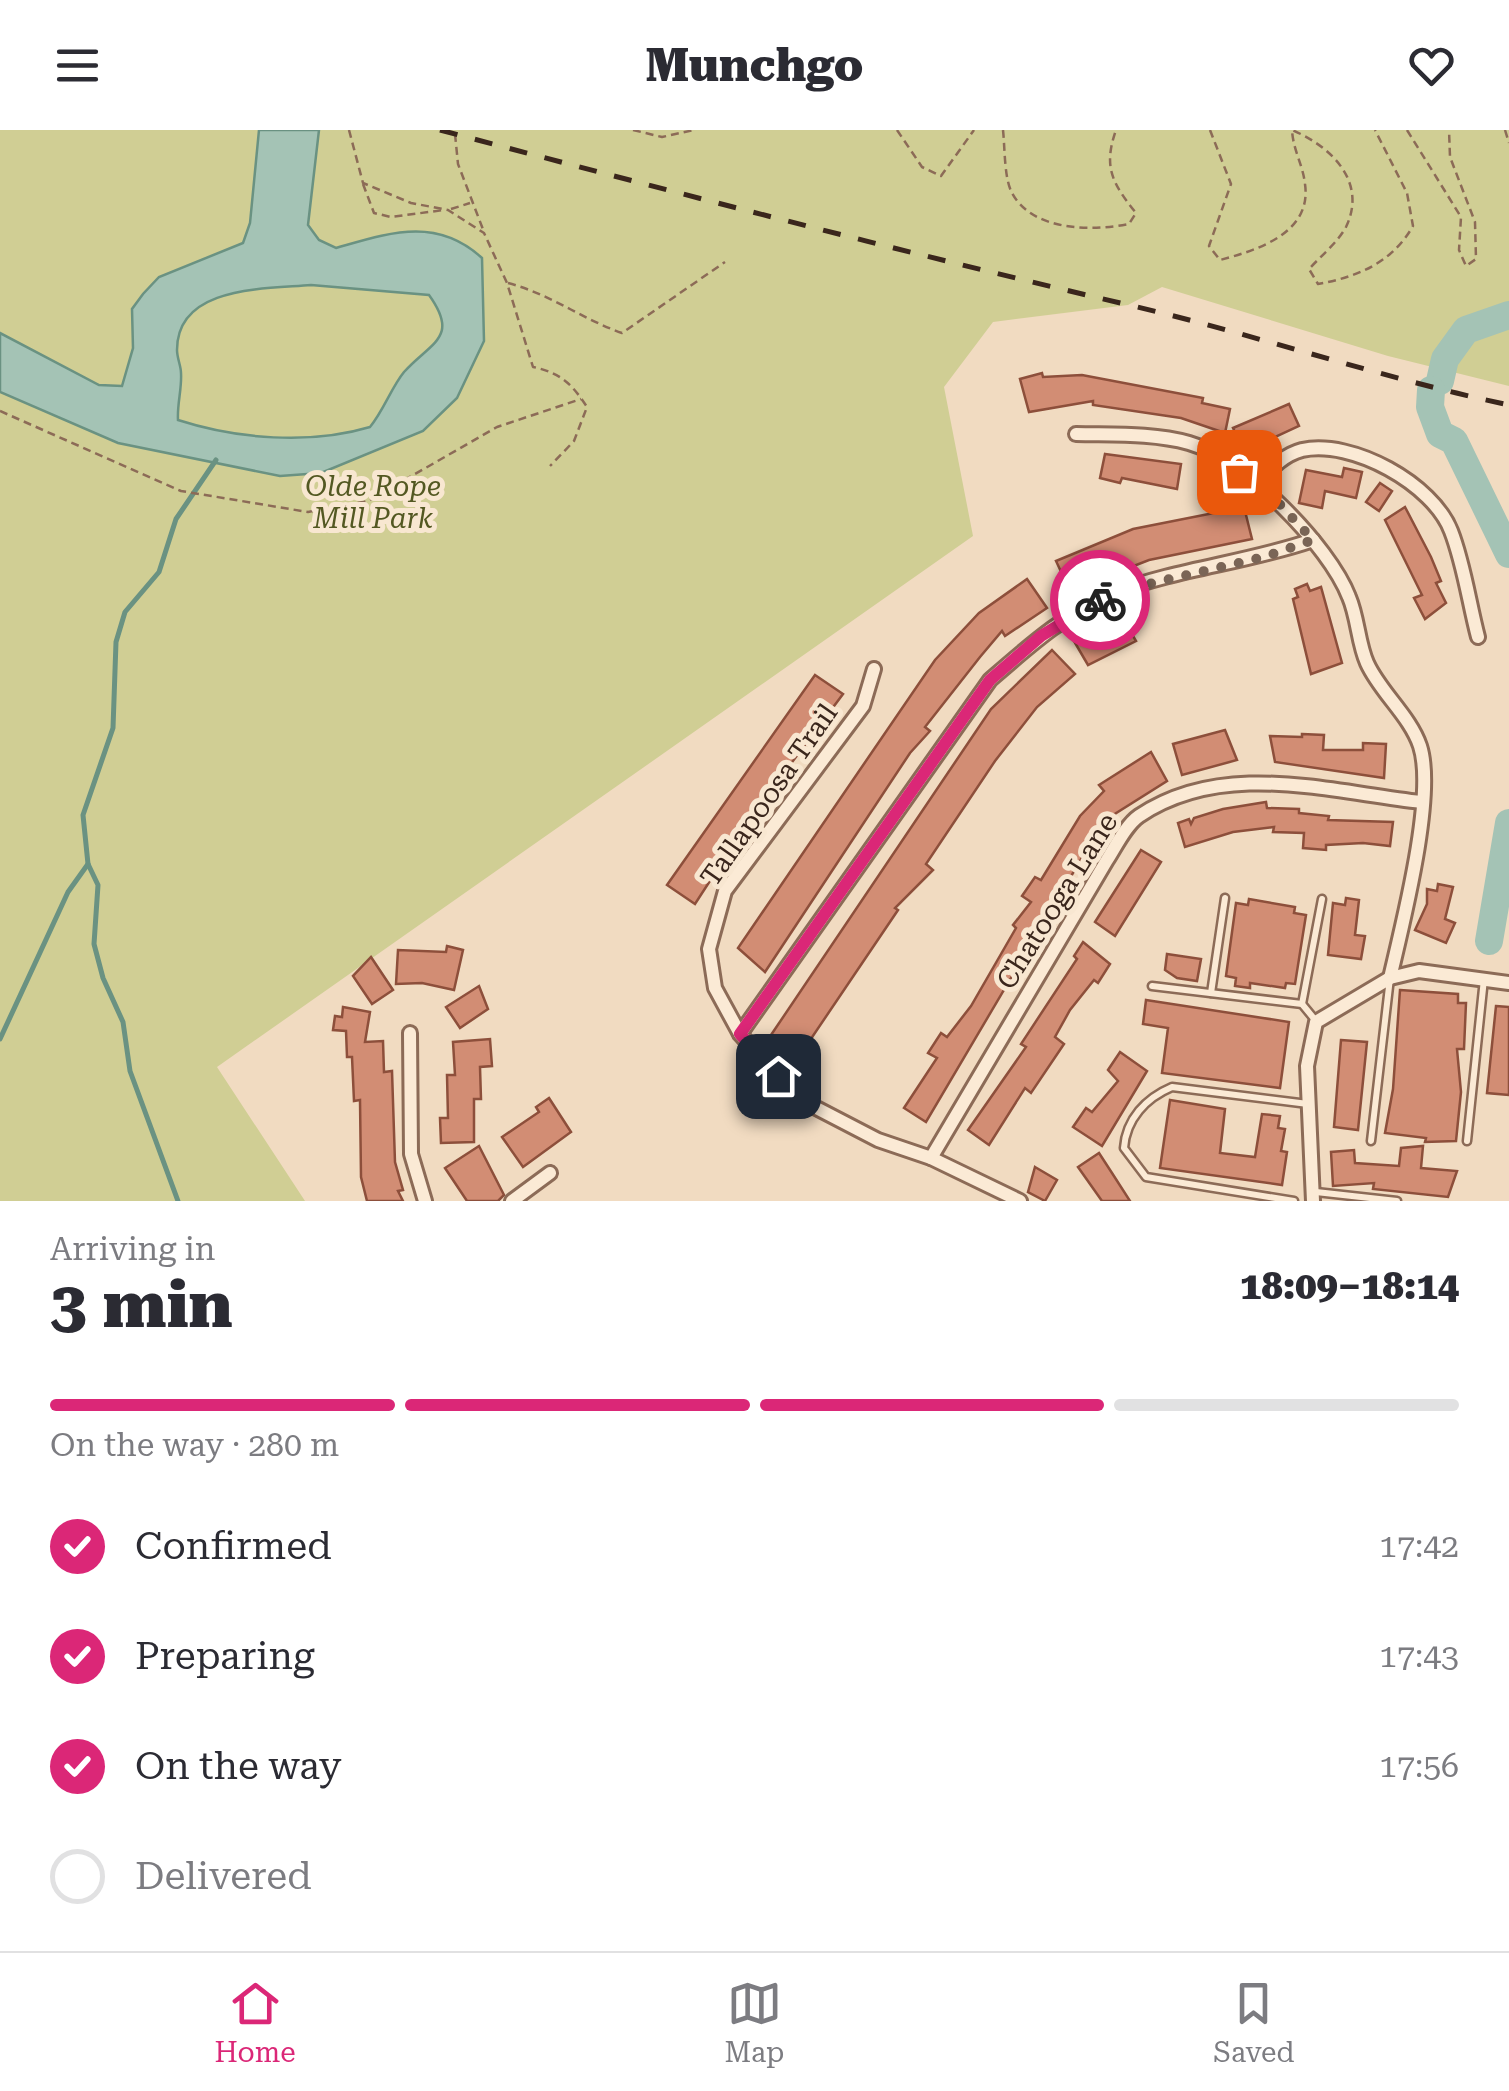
<!DOCTYPE html>
<html lang="en">
<head>
<meta charset="utf-8">
<style>
  body { margin:0; font-family:"Roboto Serif",serif; background:#f7f7f7; color:#2b2b33; height:100vh; display:flex; flex-direction:column; font-size:38px; white-space:nowrap }
  * { box-sizing:border-box; margin:0 }
  p { font-size:32px; color:#7c7c81 }
  .icon { flex:none; width:55px; height:55px; fill:none; stroke:currentColor; stroke-width:2; stroke-linecap:round; stroke-linejoin:round }
  .map { position:relative; height:1071px; overflow:hidden }
  .drawer { display:flex; flex-direction:column; background:#fff; flex:1 }
  .drawer>* { flex:none }
  .pin { position:absolute; display:grid; place-items:center; width:85px; height:85px; color:#fff; margin:-42px; border-radius:20px; box-shadow:0 5px 15px #0006 }
  .courier { position:absolute; display:grid; place-items:center; width:100px; height:100px; margin:-50px; border:8px solid #db2777; border-radius:50%; background:#fff; color:#222; box-shadow:0 2px 12px #0007 }
  .summary em { font-style:normal; font-weight:800 }
  .summary div { display:flex; flex-direction:column-reverse }
  .summary { display:flex; align-items:center; justify-content:space-between; height:170px; padding:0 50px }
  h1 { font-size:65px; font-weight:800; line-height:75px }
  .bar { display:grid; grid-template-columns:repeat(4,1fr); gap:15px 10px; align-content:center; height:120px; padding:0 50px }
  .bar i { height:12px; border-radius:8px; background:#e1e1e2 }
  .bar .active { background:#db2777 }
  .bar p { grid-column:span 4 }
  ol { padding:0 50px; list-style:none }
  li { display:flex; align-items:center; gap:30px; height:110px }
  li p { margin-inline-start:auto }
  li .icon { padding:10px; border-radius:50%; background:#db2777; color:#fff; stroke-width:4 }
  li:last-child { color:#7c7c81 }
  li i { width:55px; height:55px; border:5px solid #e1e1e2; border-radius:50% }
  header { display:flex; justify-content:space-between; align-items:center; height:130px; padding:0 50px; background:#fff; font-size:45px; font-weight:800 }
  .dock { display:flex; justify-content:space-around; align-items:center; height:140px; border-top:2px solid #e1e1e2; background:#fff; font-size:28px; color:#7c7c81 }
  .dock a { display:grid; justify-items:center; gap:5px }
  .dock .active { color:#db2777 }
  .map>svg:first-child { display:block }
  .green { fill:#d0ce94 }
  .water { fill:#a4c3b5; stroke:#6a9282; stroke-width:2.5; fill-rule:evenodd }
  .lines { fill:none; stroke-linecap:round; stroke-linejoin:round }
  .stream { stroke:#6a9282; stroke-width:5 }
  .river { stroke:#a4c3b5; stroke-width:28 }
  .building { fill:#d28d74; stroke:#8d4f3b; stroke-width:2.5 }
  .service-casing { stroke:#8c6b57; stroke-width:11 }
  .minor-casing { stroke:#8c6b57; stroke-width:18 }
  .path { stroke:#8c6b57; stroke-width:2.5; stroke-dasharray:8 5; stroke-linecap:butt }
  .service { stroke:#fbead5; stroke-width:6 }
  .minor { stroke:#fbead5; stroke-width:12 }
  .rail { stroke:#3a261c; stroke-width:5; stroke-dasharray:18 18; stroke-linecap:butt }
  .done { stroke:#7a6556; stroke-width:10; stroke-dasharray:0 18 }
  .route { stroke:#db2777; stroke-width:12 }
  .labels { text-anchor:middle; dominant-baseline:central; stroke-width:10; stroke-linejoin:round; paint-order:stroke }
  .park-label { font-size:28px; font-style:italic; fill:#535822; stroke:#f8e7d1 }
  .street-label { font-size:28px; fill:#3a261c; stroke:#f8e7d1 }
</style>
</head>
<body>
<header><svg class="icon" aria-label="menu" viewBox="0 0 24 24"><path d="M4 6h16M4 12h16M4 18h16"/></svg>Munchgo<svg class="icon" aria-label="heart" viewBox="0 0 24 24"><path d="M12 20l-8-8c-3-5 5-10 8-4 3-6 11-1 8 4z"/></svg></header>
<div class="map">
<svg width="1509" height="1071" viewBox="0 0 1509 1071">
  <rect width="100%" height="100%" fill="#f1dbc1"/>
  <polygon class="green" points="0,0 1509,0 1509,256 1388,226 1162,157 1128,175 993,192 944,257 973,406 217,937 305,1071 0,1071"/>
  <path class="water" d="M259,0h60l-11,95 11,15 17,8c53,-15 100,-32 146,10l2,83 -27,57 -34,33 -102,42 -41,3 -162,-33 -118,-51v-59l99,52 23,1 11,-38 -1,-39 11,-15 16,-17 84,-34 7,-20zM311,155l118,10c31,43 2,47 -25,77 -13,16 -20,38 -34,55 -60,18 -133,12 -192,-7 -1,-16 4,-31 3,-47 0,-7 -4,-15 -4,-23 0,-65 90,-61 134,-65z"/>
  <g class="lines">
    <g class="stream">
      <polyline points="0,909 68,762 88,734"/>
      <polyline points="178,1071 130,941 123,892 103,848 94,814 98,755 88,734 83,685 113,598 116,512 125,482 159,442 176,389 216,330"/>
    </g>
    <g class="river">
      <polyline points="1440,251 1445,229 1466,200 1509,185"/>
      <polyline points="1431,260 1430,277 1440,304 1454,311 1509,424"/>
      <polyline points="1489,811 1509,693"/>
    </g>
  </g>
  <g class="building">
    <polygon points="1042,243 1043,247 1082,245 1203,268 1202,273 1230,279 1225,303 1181,288 1093,275 1093,271 1029,282 1020,249"/>
    <polygon points="1289,274 1299,296 1251,318 1247,308 1239,311 1233,298"/>
    <polygon points="1105,324 1181,334 1177,359 1122,348 1120,353 1100,348"/>
    <polygon points="1344,338 1362,342 1356,368 1325,361 1322,378 1299,373 1306,340 1342,347"/>
    <polygon points="1380,353 1392,361 1379,381 1366,372"/>
    <polygon points="1244,377 1252,409 1149,430 1070,461 1056,431 1133,399"/>
    <polygon points="1405,377 1431,427 1441,451 1436,453 1446,473 1425,489 1414,468 1422,465 1385,390"/>
    <polygon points="1027,449 1047,478 1005,506 1002,501 980,527 925,597 930,601 910,623 765,842 738,818 935,530 979,483"/>
    <polygon points="1307,454 1310,461 1321,457 1342,533 1311,544 1293,469 1298,467 1295,459"/>
    <polygon points="1119,482 1136,511 1088,535 1071,506"/>
    <polygon points="1052,520 1075,544 1037,577 995,631 926,734 933,740 895,778 898,780 798,928 769,908 991,579"/>
    <polygon points="815,545 843,564 754,683 695,774 667,755"/>
    <polygon points="1225,600 1237,630 1182,645 1173,614"/>
    <polygon points="1302,604 1324,605 1323,620 1363,620 1363,613 1386,614 1384,648 1275,632 1270,606 1302,607"/>
    <polygon points="1151,622 1167,651 1110,687 1093,709 926,992 904,978 937,928 928,923 941,903 947,907 971,876 1016,798 1013,795 1031,772 1022,766 1035,747 1041,750 1080,686 1104,661 1099,655"/>
    <polygon points="1266,672 1267,678 1299,679 1299,683 1329,686 1328,690 1393,692 1390,716 1363,713 1326,715 1326,720 1303,718 1304,703 1273,702 1274,697 1233,702 1185,717 1178,693 1189,689 1191,694 1194,688 1223,679"/>
    <polygon points="1141,720 1161,732 1115,806 1095,792"/>
    <polygon points="1438,754 1453,757 1445,789 1455,793 1446,813 1415,800 1427,774 1427,759 1437,761"/>
    <polygon points="1346,768 1359,770 1355,805 1365,806 1361,829 1328,825 1333,773 1345,775"/>
    <polygon points="1249,769 1295,777 1294,783 1306,785 1295,854 1286,853 1285,858 1250,853 1250,858 1235,856 1236,848 1226,846 1236,773 1248,775"/>
    <polygon points="1083,812 1110,834 1098,853 1094,850 1070,880 1055,907 1064,914 1031,963 1025,958 989,1015 968,1000 1026,917 1021,914 1077,829 1074,826"/>
    <polygon points="447,816 463,820 454,860 422,853 396,854 398,820 446,822"/>
    <polygon points="1167,824 1201,829 1197,851 1177,848 1165,840"/>
    <polygon points="371,827 393,860 372,874 353,846"/>
    <polygon points="479,856 488,879 460,898 446,877"/>
    <polygon points="1400,860 1458,864 1458,873 1466,873 1464,919 1457,919 1461,962 1456,1011 1425,1012 1426,1008 1385,1003 1393,959"/>
    <polygon points="1146,870 1289,892 1280,958 1162,943 1168,898 1143,894"/>
    <polygon points="1496,876 1509,877 1509,965 1487,963"/>
    <polygon points="343,877 370,882 365,912 383,911 384,942 392,941 395,1032 403,1060 398,1061 403,1071 367,1071 361,1047 360,970 354,971 352,927 347,927 346,901 333,900 335,886 342,887"/>
    <polygon points="490,909 492,936 480,937 481,969 474,969 474,1012 441,1013 440,988 448,988 447,945 455,945 453,912"/>
    <polygon points="1341,910 1367,912 1358,1000 1334,997"/>
    <polygon points="1120,922 1147,941 1102,1016 1073,997 1086,978 1092,982 1118,951 1108,940"/>
    <polygon points="549,968 571,1002 523,1037 502,1007 539,982 536,977"/>
    <polygon points="1170,970 1225,979 1220,1023 1255,1027 1262,984 1280,986 1278,998 1285,999 1281,1021 1287,1022 1282,1055 1160,1038"/>
    <polygon points="479,1016 504,1065 498,1071 467,1071 445,1038"/>
    <polygon points="1423,1016 1421,1038 1457,1041 1448,1067 1373,1059 1374,1053 1333,1056 1331,1022 1354,1020 1355,1033 1399,1036 1401,1018"/>
    <polygon points="1099,1023 1112,1043 1130,1071 1102,1071 1078,1037"/>
    <polygon points="1035,1037 1057,1050 1045,1071 1028,1062"/>
  </g>
  <g class="lines">
    <g class="service-casing">
      <g id="service">
        <polyline points="1152,856 1302,874 1316,891"/>
        <polyline points="1211,863 1225,768"/>
        <polyline points="1302,874 1322,769"/>
        <polyline points="1371,1011 1390,848"/>
        <polyline points="1467,1011 1484,849"/>
        <polyline points="1316,1062 1397,1071"/>
        <path d="M1294,1071l-148,-24 -22,-29c2,-29 22,-50 48,-61l136,17"/>
      </g>
    </g>
    <g class="minor-casing">
      <g id="minor">
        <path d="M1076,304c37,1 77,-1 113,9 54,15 140,102 160,154 9,21 9,46 18,66 13,29 43,53 53,83 16,49 -18,180 -30,232"/>
        <path d="M1259,352c13,-14 24,-27 43,-32 50,-11 131,34 149,81 13,33 18,72 27,106"/>
        <polyline points="874,539 863,576 725,761 709,819 715,858 740,904 797,968 878,1010 931,1028 1020,1071"/>
        <polyline points="410,903 411,1024 425,1071"/>
        <path d="M740,904l250,-354c39,-34 78,-69 127,-88 59,-23 133,-30 196,-52"/>
        <path d="M931,1028l176,-298c9,-14 19,-35 32,-44 85,-57 190,-24 282,-14"/>
        <polyline points="512,1071 550,1043"/>
        <polyline points="1313,1071 1307,936 1316,892 1390,848 1419,841 1509,853"/>
      </g>
    </g>
    <g class="path">
      <path d="M349,0l14,53 48,20 37,7 36,23 23,50 26,84c28,6 39,17 54,40l-13,34 -24,25"/>
      <polyline points="633,0 662,7 694,0"/>
      <polyline points="897,0 922,37 941,46 974,0"/>
      <path d="M1003,0c2,18 1,48 9,63 21,39 81,38 117,31l7,-11c-24,-30 -33,-46 -20,-83"/>
      <path d="M1210,0l21,54 -22,62 11,14c38,-10 92,-27 85,-76 -2,-19 -12,-34 -13,-54 38,16 76,51 54,97 -8,15 -26,30 -37,42l9,15c39,-7 74,-21 95,-58l-6,-33 -32,-63"/>
      <polyline points="1407,0 1461,87 1459,120 1466,136 1476,129 1475,92 1450,27 1449,0"/>
      <polyline points="1505,0 1509,13"/>
      <polyline points="455,4 458,34 484,102"/>
      <polyline points="363,54 374,83 391,87 444,80"/>
      <polyline points="451,79 470,73"/>
      <path d="M508,153c42,11 74,36 114,50l103,-71"/>
      <polyline points="0,281 181,361 308,382 368,371 497,297 581,269"/>
    </g>
    <use href="#service" class="service"/>
    <use href="#minor" class="minor"/>
    <path class="rail" d="M440,0c230,61 458,121 689,175 128,30 252,73 380,100"/>
  </g>
  <g class="lines">
    <polyline class="done" points="1100,470 1119,461 1264,427 1313,410 1259,352 1239,342"/>
    <polyline class="route" points="778,946 740,904 990,550 1041,506 1100,470"/>
  </g>
  <g class="labels">
    <g class="park-label">
      <text x="373" y="356">Olde Rope<tspan x="373" dy="32">Mill Park</tspan></text>
    </g>
    <g class="street-label">
      <text transform="translate(769 665) rotate(-55)">Tallapoosa Trail</text>
      <text transform="translate(1057 771) rotate(-58)">Chatooga Lane</text>
    </g>
  </g>
</svg>
<div class="pin" style="left:1239px;top:342px;background:#ea580c"><svg class="icon" aria-label="bag" viewBox="0 0 24 24"><path d="M5 8h14l-1 12H6zM9 8a3 3 0 0 1 6 0"/></svg></div>
<div class="pin" style="left:778px;top:946px;background:#1f2937"><svg class="icon" aria-label="home" viewBox="0 0 24 24"><path d="M3 11l9-7 9 7M6 9v11h12V9"/></svg></div>
<div class="courier" style="left:1100px;top:470px"><svg class="icon" aria-label="bike" viewBox="0 0 24 24"><circle cx="6" cy="16" r="4"/><circle cx="18" cy="16" r="4"/><path d="M6 16l4-8h5l3 8M10 8l3 8H6M13 5h3"/></svg></div>
</div>
<section class="drawer">
<div class="summary"><div><h1>3 min</h1><p>Arriving in</p></div><em>18:09–18:14</em></div>
<div class="bar"><i class="active"></i><i class="active"></i><i class="active"></i><i></i><p>On the way · 280 m</p></div>
<ol>
<li><svg class="icon" aria-label="check" viewBox="0 0 24 24"><path d="M5 12l5 5 9-10"/></svg>Confirmed<p>17:42</p></li>
<li><svg class="icon" aria-label="check" viewBox="0 0 24 24"><path d="M5 12l5 5 9-10"/></svg>Preparing<p>17:43</p></li>
<li><svg class="icon" aria-label="check" viewBox="0 0 24 24"><path d="M5 12l5 5 9-10"/></svg>On the way<p>17:56</p></li>
<li><i></i>Delivered</li>
</ol>
</section>
<nav class="dock">
<a class="active"><svg class="icon" aria-label="home" viewBox="0 0 24 24"><path d="M3 11l9-7 9 7M6 9v11h12V9"/></svg>Home</a>
<a><svg class="icon" aria-label="map" viewBox="0 0 24 24"><path d="M3 6l6-2 6 2 6-2v14l-6 2-6-2-6 2zM9 4v14M15 6v14"/></svg>Map</a>
<a><svg class="icon" aria-label="saved" viewBox="0 0 24 24"><path d="M7 4h10v16l-5-4-5 4z"/></svg>Saved</a>
</nav>
</body>
</html>
